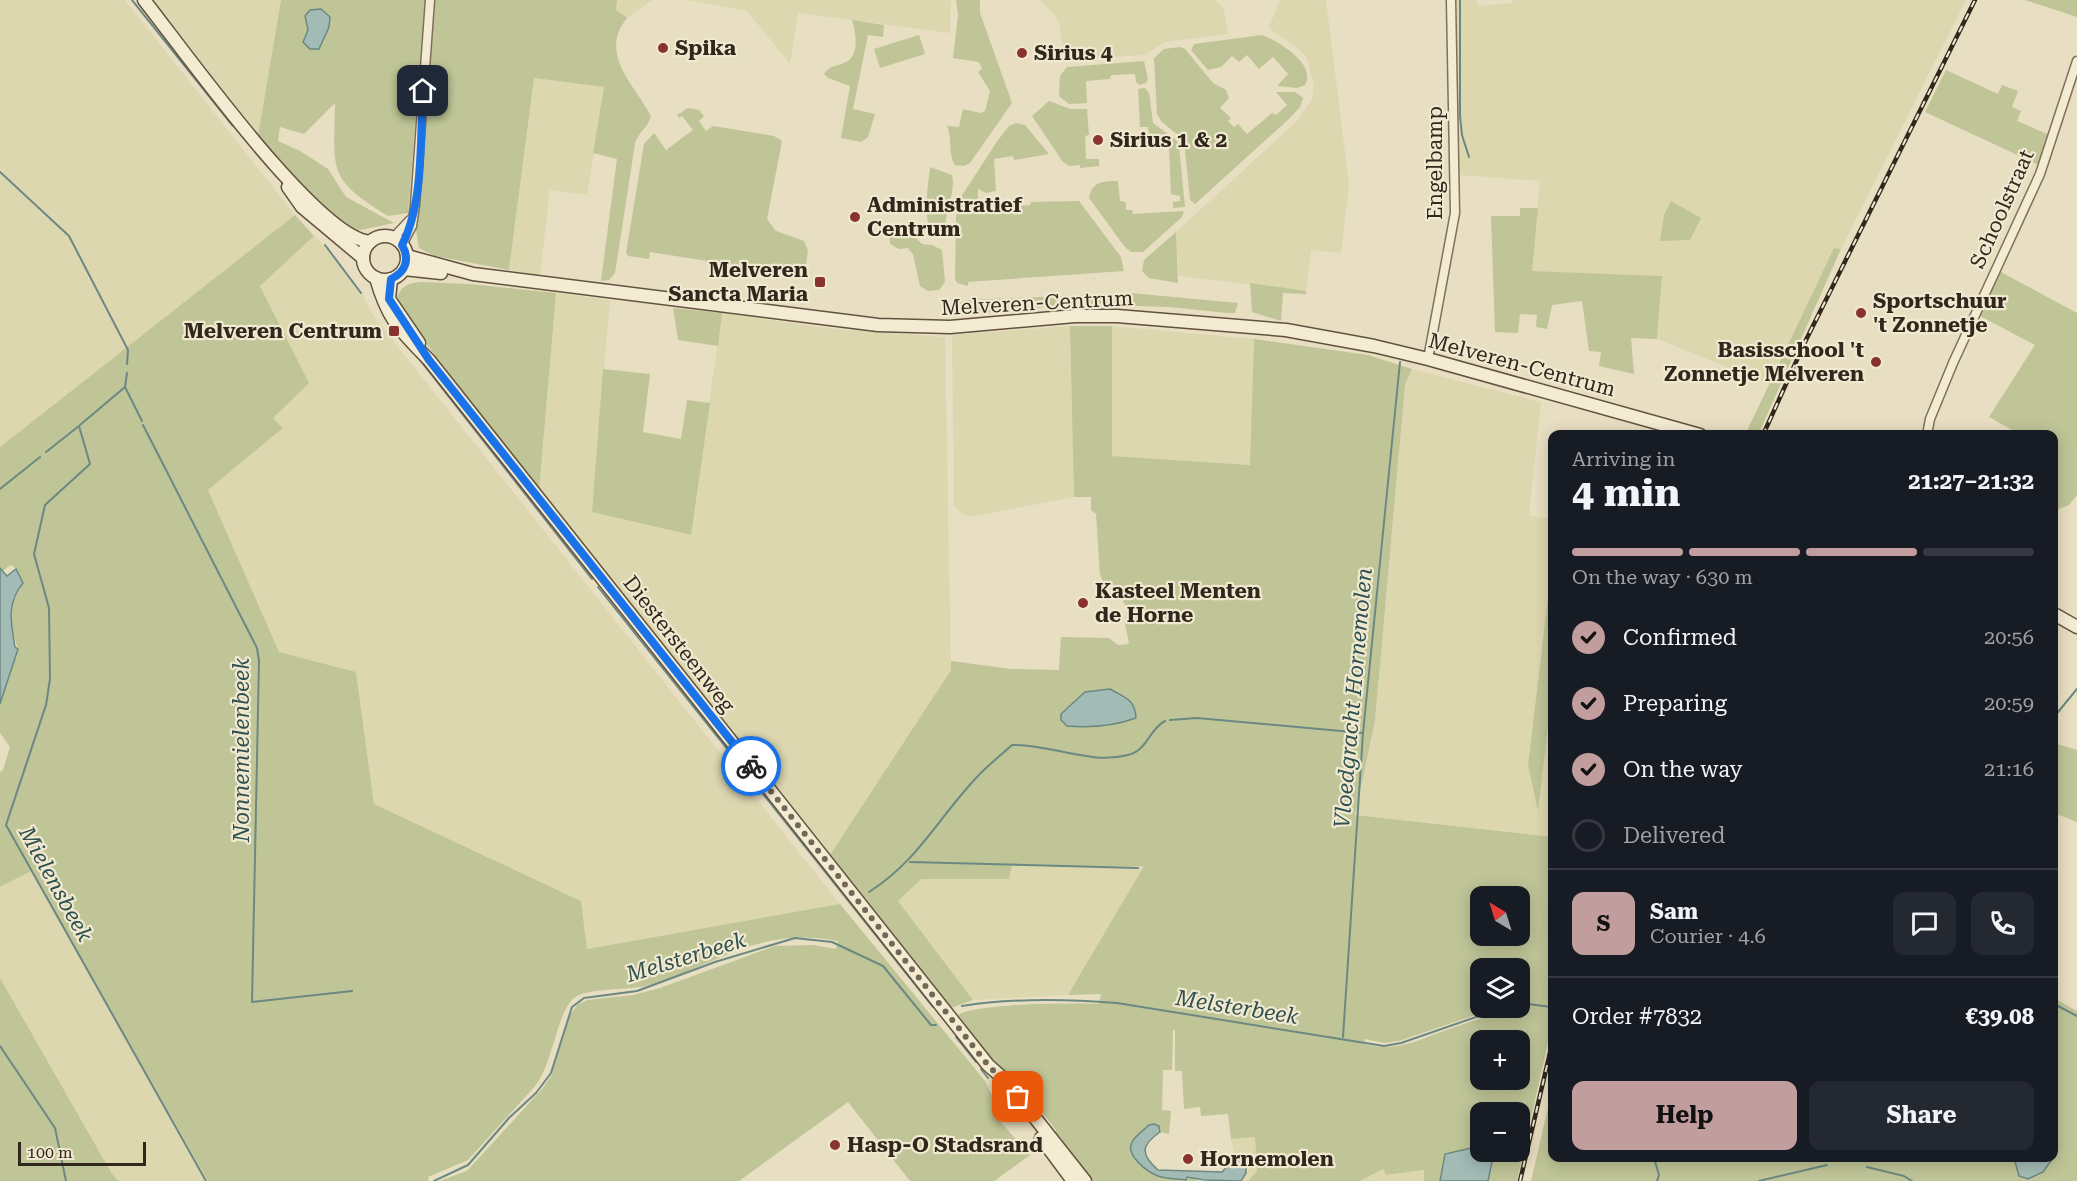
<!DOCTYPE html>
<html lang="en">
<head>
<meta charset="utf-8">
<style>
  body { margin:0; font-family:"Roboto Serif",serif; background:#242831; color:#f1f3f6; height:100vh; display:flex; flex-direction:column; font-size:22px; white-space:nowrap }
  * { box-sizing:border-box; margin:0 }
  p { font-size:20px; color:#9ea1a6 }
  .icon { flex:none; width:33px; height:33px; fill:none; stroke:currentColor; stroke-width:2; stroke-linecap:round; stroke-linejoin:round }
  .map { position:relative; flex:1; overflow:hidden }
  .drawer { position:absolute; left:1548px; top:430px; width:510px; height:732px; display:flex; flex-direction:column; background:#171b24; border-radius:12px; box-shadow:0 3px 15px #0003 }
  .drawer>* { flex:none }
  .needle { width:39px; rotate:322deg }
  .buttons { position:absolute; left:1470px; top:886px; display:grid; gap:12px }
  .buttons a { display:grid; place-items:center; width:60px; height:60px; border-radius:12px; background:#171b24; box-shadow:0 3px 15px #0003; font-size:30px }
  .scale { position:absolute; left:18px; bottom:15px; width:128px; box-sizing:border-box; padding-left:6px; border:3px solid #31281d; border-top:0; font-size:16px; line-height:21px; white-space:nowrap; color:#31281d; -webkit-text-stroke:4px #f1e8d0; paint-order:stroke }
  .pin { position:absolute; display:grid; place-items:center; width:51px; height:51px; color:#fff; margin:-26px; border-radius:12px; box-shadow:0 3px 9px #0006 }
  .courier { position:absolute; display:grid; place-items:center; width:60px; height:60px; margin:-30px; border:4px solid #1a73e8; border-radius:50%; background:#fff; color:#222; box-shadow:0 2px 8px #0007 }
  .head em { font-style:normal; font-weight:700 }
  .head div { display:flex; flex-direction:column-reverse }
  .head { display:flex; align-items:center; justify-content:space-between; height:102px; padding:0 24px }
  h1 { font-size:39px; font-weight:700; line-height:45px }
  .bar { display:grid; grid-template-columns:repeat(4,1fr); gap:9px 6px; align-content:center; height:72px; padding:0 24px }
  .bar i { height:8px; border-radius:4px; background:#363941 }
  .bar .current { background:#c29d9d }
  .bar p { grid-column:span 4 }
  .line { display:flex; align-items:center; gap:15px; padding:0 24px; border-top:2px solid #363941 }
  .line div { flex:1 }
  .round { display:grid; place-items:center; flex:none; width:63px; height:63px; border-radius:12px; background:#242831 }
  ol { padding:0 24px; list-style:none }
  li { display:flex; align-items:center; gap:18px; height:66px }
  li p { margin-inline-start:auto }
  li .icon { padding:6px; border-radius:50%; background:#c29d9d; color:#111; stroke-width:4 }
  li:last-child { color:#9ea1a6 }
  li i { width:33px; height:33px; border:3px solid #363941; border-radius:50% }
  .cta { display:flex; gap:12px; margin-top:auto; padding:12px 24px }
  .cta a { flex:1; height:69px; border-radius:12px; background:#c29d9d; color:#111; font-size:24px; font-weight:700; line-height:69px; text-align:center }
  .cta a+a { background:#242831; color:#f1f3f6 }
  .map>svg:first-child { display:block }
  .farmland { fill:#ddd7b0 }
  .green { fill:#bfc597; fill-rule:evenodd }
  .water { fill:#a3bbb5; stroke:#6c8882; stroke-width:1.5 }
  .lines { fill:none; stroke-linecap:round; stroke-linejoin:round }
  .stream { stroke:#6c8882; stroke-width:2 }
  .minor-casing { stroke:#80705b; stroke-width:11 }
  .secondary-casing { stroke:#62513e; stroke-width:15 }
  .minor { stroke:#f4ebd3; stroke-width:8 }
  .secondary { stroke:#f4ebd3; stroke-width:12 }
  .rail-casing { stroke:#31281d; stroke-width:4.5 }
  .rail { stroke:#f1e8d0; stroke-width:2; stroke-dasharray:7; stroke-linecap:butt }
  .done { stroke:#716856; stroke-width:6; stroke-dasharray:0 10.8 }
  .route { stroke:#1a73e8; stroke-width:8 }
  .poi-dot { fill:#893331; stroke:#f1e8d0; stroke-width:2 }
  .labels { text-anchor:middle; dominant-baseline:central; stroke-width:4.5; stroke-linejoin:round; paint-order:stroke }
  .poi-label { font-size:21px; font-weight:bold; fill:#31281d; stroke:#f1e8d0; text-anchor:start }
  .street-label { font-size:21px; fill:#31281d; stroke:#f1e8d0 }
  .water-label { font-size:22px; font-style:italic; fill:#2e504e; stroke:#f1e8d0 }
</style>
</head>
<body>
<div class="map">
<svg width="2077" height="1181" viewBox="0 0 2077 1181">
  <rect width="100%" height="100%" fill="#e8dec1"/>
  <g class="farmland">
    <polygon points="0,0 125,0 295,215 0,447"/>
    <polygon points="151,0 281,0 258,136"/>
    <polygon points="617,0 652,0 627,18 616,10"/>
    <polygon points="687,0 951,0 950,33 798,13 790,64 747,11"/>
    <polygon points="1040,0 1216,0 1224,10 1228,34 1164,42 1145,55 1072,59 1064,53 1059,23 1054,14"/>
    <polygon points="1280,0 1326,0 1349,185 1341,253 1311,250 1306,291 1179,276 1176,232 1297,121 1312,100 1314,86 1307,58 1300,50 1270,29 1270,25"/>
    <polygon points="1456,0 1478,0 1478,6 1512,3 1511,0 1966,0 1841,249 1834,248 1769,384 1657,339 1661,276 1531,271 1540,181 1459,175"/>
    <polygon points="534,78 605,87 587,195 550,190 540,275 509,270"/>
    <polygon points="314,236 325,246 360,289 372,314 840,904 586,949 581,901 374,804 356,672 279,652 208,490 283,428 272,418 309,383 260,286"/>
    <polygon points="556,293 610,300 592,512 690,535 722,313 835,329 945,337 951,670 830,855 539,491"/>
    <polygon points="1070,326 1074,497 970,517 962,514 954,506 952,335"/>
    <polygon points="1112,326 1254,339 1251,465 1111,456"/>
    <polygon points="1412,369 1541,402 1529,515 1552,520 1552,565 1539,680 1538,809 1552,693 1552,837 1355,815 1375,721 1405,385"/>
    <polygon points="1012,866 1145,866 1068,995 973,1000 898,901 921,878 1009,879"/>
    <polygon points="31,870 208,1181 119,1181 112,1174 0,978 0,887"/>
    <polygon points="1255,1137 1257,1171 1248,1181 1224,1181 1222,1162 1236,1159 1231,1139"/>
    <polygon points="1383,1169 1387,1175 1425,1170 1424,1181 1360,1181"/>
  </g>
  <g class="green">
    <path d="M281,0h145l-18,213 -20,3c-61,-38 -54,-44 -53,-113l-31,31 -24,-7 -2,14 22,10 28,18 18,28 48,26 -43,9 -44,-39 -49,-57z"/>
    <path d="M434,0h183l-1,10 11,8c-29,36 7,66 24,98 -3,12 -13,16 -16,28l-20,129 -6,7 -8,1 16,-122 -24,-6 11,-66 -70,-9 -25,192 -74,-14 -16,-8 -3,-18z"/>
    <path d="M956,0h24v13l32,90 -42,60 -6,3 -9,-1c-8,-13 -2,-26 -8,-39l12,1 4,-18 17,4 5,-2 5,-20 -12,-19 4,-3 -3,-7 -26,-4 5,-43z"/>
    <polygon points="2025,0 2077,0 2077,17"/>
    <path d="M852,20l32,5 -1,12 -15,-2 -15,74 22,5 -7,23 -7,5 -20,-4 9,-52 -22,-8 -4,-4c7,-10 13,-7 22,-12 14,-6 10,-30 6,-42z"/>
    <polygon points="919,35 925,54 880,68 874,49"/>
    <path d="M1262,35c16,6 55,29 43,50l-8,3 -20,-2 11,-12 -15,-17 -14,12 -12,-14 -8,7 -7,-6 -11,11 -13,3 -17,-20 3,-6z"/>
    <polygon points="1180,47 1185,49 1213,83 1226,90 1229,98 1220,108 1231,118 1228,121 1234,127 1238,124 1247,134 1272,113 1276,115 1287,105 1276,92 1295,92 1303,98 1300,107 1289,119 1195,204 1190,200 1184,140 1162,122 1157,114 1154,58 1164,49"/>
    <polygon points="1144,61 1148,79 1146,83 1139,85 1136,82 1135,74 1111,75 1110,79 1086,81 1087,103 1069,104 1059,96 1060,76 1067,67"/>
    <polygon points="1946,70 1998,94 2002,85 2018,91 2012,107 2021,111 2017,121 2047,134 2039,165 1925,112"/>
    <polygon points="1145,88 1149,93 1153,123 1176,140 1179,146 1185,207 1173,208 1173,202 1180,201 1180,196 1171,194 1169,146 1150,146 1148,127 1140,127 1138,89"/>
    <polygon points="1049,101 1070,109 1087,109 1089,135 1085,136 1086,159 1099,159 1099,166 1080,168 1080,165 1070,166 1063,162 1032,116"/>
    <polygon points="688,108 699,110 704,116 699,121 706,131 713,126 774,136 782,141 767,219 776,231 804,241 808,250 804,279 797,279 798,275 650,252 649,259 628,256 626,253 644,144 654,133 666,150 693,130 682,116 679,118 677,115"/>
    <polygon points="1016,123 1025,125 1049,154 1014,160 1013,156 994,159 996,191 986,193 978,189 978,209 1030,205 1031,202 1079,201 1121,257 1124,271 968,282 968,286 957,283 955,279 956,217 959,200 998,140 1009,126"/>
    <path d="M930,167l22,8c4,18 -7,35 -7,54l-9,5c-16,-8 -7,-52 -6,-67z"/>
    <path d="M1118,181l2,20 6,1v8h6l1,4 51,-3 -2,6 -39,35h-12l-6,-5 -36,-49c3,-17 14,-17 29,-17z"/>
    <polygon points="1671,201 1701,218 1690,240 1660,241 1664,215"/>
    <polygon points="1520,208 1538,208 1532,271 1662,276 1657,339 1631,338 1634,374 1599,366 1601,352 1589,351 1582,301 1552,305 1547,329 1536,327 1537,315 1520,314 1518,333 1495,332 1491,216 1520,216"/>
    <path d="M295,215l19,21 -54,50 49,97 -36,35 10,10 -75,62 71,162 77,20 18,132 207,97 6,48 253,-45 145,177 15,31 -4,5 34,38 -36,26h-84l-62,-79 -109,79h-300l28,-10 75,-82 9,-13 19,-61 8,-11 10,-4 45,-5 27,-7 115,-42 38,-1 23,4 2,-8c-79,-16 -122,25 -192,45 -17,4 -60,2 -72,12 -17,14 -21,65 -38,87l-68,75 -40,17 1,4h-221l-177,-310 -31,16v-115l3,-2 7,-23 -10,-14v-29l18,-54 -8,-29 1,-15 12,-23 -6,-14 -6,-4 -11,8v-126z"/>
    <polygon points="905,227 922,244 932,245 942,250 945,282 939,290 928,291 920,286 913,254 908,248 899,249 890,244 889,229"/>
    <polygon points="1176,232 1178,283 1149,278 1142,271 1144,260"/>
    <polygon points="1834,248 1841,249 1758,435 1745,435"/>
    <polygon points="1999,271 2077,313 2077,495 2069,505 2054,511 2054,435 2021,435 1989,417 2035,345 1978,315"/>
    <path d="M422,282l47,2 87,9 -17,198 -140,-183 -3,-8c5,-14 11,-17 26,-18z"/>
    <polygon points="1250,283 1306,291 1306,294 1283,293 1281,321 1252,312"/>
    <polygon points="1131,293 1238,303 1235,313 1227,313 1169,307 1080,304 959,315 956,311 961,302 968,300"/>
    <polygon points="673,308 722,313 718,346 678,340"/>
    <path d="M1070,326h42v130l138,9 4,-126 114,16 44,14 -7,16 -30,336 -20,94 197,22v187l-35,157h-29l6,-29h26v-39h-40v33l-35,8 -5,27h-16v-11l-38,5 -3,-6 -23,12h-112l9,-10 -2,-34 -24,2 -3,-25 -27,2 -1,-9 -16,2 -2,-38h-7v-41h-2l-1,40h-9l-1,40 9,1 -2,23 -9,-2 1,-3 -28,12 16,31 25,6 22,-4 1,7h-107l-38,-46 4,-5 -44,-55 -5,3 -49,-63c18,-12 115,-12 141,-11l2,-10 -33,1 76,-129h-132l-3,13h-88l-23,22 75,99 -22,8 -121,-153 121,-185v-9l60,8 48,1 2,-33 48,1 9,7 11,-1 -4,-20 2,-16 -14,-24 -9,-1 -4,-8 -4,-61 -5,-4v-13h-17zM1480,897h40v39h-40zM1480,969h40v34l6,-2 -1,5c-22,6 -45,12 -67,20 -32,10 -59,28 -94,18l1,-5 19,4 15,-2 97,-33h-16zM1480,1041h40v39h-40z"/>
    <polygon points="603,369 650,374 643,432 681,439 687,400 710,403 691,535 592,512"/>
    <polygon points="1552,565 1552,693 1538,811 1528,765"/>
    <polygon points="2054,743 2077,750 2077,822 2054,813"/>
    <polygon points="0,978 112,1174 119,1181 0,1181"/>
    <polygon points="2054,998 2077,1011 2077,1181 1531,1181 1552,1090 1552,1158 2054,1158"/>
  </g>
  <g class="water">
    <polygon points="321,9 330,17 329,27 319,49 310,49 303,42 308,30 305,16 310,10"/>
    <path d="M0,568l7,8 9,-7 7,14c-17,21 -12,39 -8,64l3,2 -18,55z"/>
    <path d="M1110,689c15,9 25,10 26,29 -22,8 -44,10 -69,8l-6,-6v-6l24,-22z"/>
    <path d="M1154,1124l5,2 1,6c-19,13 -20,22 -2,38l64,2 10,-11 7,-2 7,3v11l-5,8 -37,-1 -17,-3 -1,3c-9,-1 -19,-1 -28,-4 -11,-4 -33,-21 -26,-34 4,-7 12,-12 17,-17z"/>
    <polygon points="1480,1146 1480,1152 1494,1152 1488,1181 1440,1181 1445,1154"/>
    <polygon points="2014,1158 2053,1158 2043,1172 2028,1179 2019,1176"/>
  </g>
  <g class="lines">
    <g class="stream">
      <polyline points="132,0 233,126"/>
      <polyline points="1460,0 1460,116 1462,135 1469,157"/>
      <polyline points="0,172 69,236 128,350 127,364"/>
      <polyline points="325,245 361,293"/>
      <polyline points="420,360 592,579"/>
      <polyline points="125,387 127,373"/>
      <polyline points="80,425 125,387 142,421"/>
      <polyline points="143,425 257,648 259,661 252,1002 352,991"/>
      <polyline points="46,452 79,426 90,464 45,505 34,554 49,608 50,679 46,705 6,825 206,1181"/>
      <polyline points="0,489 40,457"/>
      <polyline points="598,587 933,1007"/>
      <polyline points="2054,717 2077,689"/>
      <polyline points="1170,720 1197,718 1363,733"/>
      <polyline points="910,862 1138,868"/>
      <path d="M869,892c49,-31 69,-74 108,-115 11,-12 23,-21 35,-32 39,-1 77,20 116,10 19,-4 22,-27 37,-34"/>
      <polyline points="1520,1003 1551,1007"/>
      <polyline points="2054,1004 2077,1016"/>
      <path d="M962,1006c50,-8 104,-7 155,-3l267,43 17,-3 101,-35"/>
      <polyline points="956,1037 976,1062"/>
      <polyline points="1343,1037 1363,733 1400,362"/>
      <polyline points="0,1046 55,1128 66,1181"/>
      <polyline points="981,1069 988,1078"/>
      <polyline points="1654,1158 1659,1175 1657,1181"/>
      <polyline points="1867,1167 1904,1176 1912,1181"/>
      <polyline points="434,1181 468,1165 509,1118 536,1093 551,1073 572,1007 584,998 637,991 715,962 795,938 832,942 883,966 931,1025 936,1025"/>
      <polyline points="1759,1181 1827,1165"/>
    </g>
    <g class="minor-casing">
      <g id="minor">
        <polyline points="393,238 410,220"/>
        <polyline points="402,245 412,226 415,205 430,0"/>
        <polyline points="1428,359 1455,213 1451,0"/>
        <polyline points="1927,435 1930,419 1953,363 2040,174 2077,61"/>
      </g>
    </g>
    <g class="secondary-casing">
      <g id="secondary">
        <path d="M144,0c39,49 172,237 226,242"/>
        <polyline points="288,187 302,207 363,258"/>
        <circle cx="385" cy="258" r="22"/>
        <polyline points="407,256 473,274 878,325 950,327 1075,316 1117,316 1286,330 1374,346 1428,359 1700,435"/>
        <polyline points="404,269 441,273"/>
        <path d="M376,278c12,42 23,51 53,82l559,705 17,15 80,101"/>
        <polyline points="391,279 389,299 419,343"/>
        <polyline points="2054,614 2077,627"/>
        <polyline points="1041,1138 1073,1181"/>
      </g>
    </g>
    <use href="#minor" class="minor"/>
    <use href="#secondary" class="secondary"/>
    <g class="rail-casing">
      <g id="rail">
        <polyline points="1763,435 1805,342 1975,0"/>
        <polyline points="1520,1181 1552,1044"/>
      </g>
    </g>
    <use href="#rail" class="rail"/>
  </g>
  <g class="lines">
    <polyline class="done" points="751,766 988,1065 1018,1097"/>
    <path class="route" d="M423,91c-3,47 1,112 -21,154 8,14 4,27 -11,34l-2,20 40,61 322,406"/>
  </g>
  <g class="poi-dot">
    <circle cx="663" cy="48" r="6"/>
    <circle cx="1022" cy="53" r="6"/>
    <circle cx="1098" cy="140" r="6"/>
    <circle cx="855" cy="217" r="6"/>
    <rect x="814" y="276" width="12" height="12" rx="3"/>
    <circle cx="1861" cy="313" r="6"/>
    <rect x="388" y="325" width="12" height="12" rx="3"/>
    <circle cx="1876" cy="362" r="6"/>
    <circle cx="1083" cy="603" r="6"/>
    <circle cx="835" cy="1145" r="6"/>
    <circle cx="1188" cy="1159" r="6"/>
  </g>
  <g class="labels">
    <g class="poi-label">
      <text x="675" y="48">Spika</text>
      <text x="1034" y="53">Sirius 4</text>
      <text x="1110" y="140">Sirius 1 &amp; 2</text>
      <text x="867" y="205">Administratief<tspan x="867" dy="24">Centrum</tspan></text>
      <text x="808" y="270" text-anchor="end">Melveren<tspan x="808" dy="24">Sancta Maria</tspan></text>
      <text x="1873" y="301">Sportschuur<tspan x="1873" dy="24">'t Zonnetje</tspan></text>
      <text x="382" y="331" text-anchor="end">Melveren Centrum</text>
      <text x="1864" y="350" text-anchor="end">Basisschool 't<tspan x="1864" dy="24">Zonnetje Melveren</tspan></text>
      <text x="1095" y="591">Kasteel Menten<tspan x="1095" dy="24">de Horne</tspan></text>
      <text x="847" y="1145">Hasp-O Stadsrand</text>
      <text x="1200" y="1159">Hornemolen</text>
    </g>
    <g class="street-label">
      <text transform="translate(1435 163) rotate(-90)">Engelbamp</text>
      <text transform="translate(2002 209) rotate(-66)">Schoolstraat</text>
      <text transform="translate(1037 303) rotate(-3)">Melveren-Centrum</text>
      <text transform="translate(1522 365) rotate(15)">Melveren-Centrum</text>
      <text transform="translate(679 644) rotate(52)">Diestersteenweg</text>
    </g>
    <g class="water-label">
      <text transform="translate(1353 698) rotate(-85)">Vloedgracht Hornemolen</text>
      <text transform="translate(241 750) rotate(-90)">Nonnemielenbeek</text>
      <text transform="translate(56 884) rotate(61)">Mielensbeek</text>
      <text transform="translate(686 957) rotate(-17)">Melsterbeek</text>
      <text transform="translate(1237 1007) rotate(9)">Melsterbeek</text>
    </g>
  </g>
</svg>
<div class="buttons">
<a><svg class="needle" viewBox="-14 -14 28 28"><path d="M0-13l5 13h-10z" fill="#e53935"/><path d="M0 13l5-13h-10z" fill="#9ea1a6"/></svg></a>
<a><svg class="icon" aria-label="layers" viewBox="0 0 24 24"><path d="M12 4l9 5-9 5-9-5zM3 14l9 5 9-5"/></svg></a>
<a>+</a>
<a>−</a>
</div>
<div class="scale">100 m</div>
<div class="pin" style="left:1018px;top:1097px;background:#ea580c"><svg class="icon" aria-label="bag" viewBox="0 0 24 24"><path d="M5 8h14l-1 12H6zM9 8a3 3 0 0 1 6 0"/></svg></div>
<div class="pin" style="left:423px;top:91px;background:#1f2937"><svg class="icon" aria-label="home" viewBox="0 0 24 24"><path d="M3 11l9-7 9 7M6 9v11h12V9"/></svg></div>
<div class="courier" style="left:751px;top:766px"><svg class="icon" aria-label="bike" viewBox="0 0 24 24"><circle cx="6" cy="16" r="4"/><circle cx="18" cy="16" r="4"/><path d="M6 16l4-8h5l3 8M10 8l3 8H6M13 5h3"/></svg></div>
<section class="drawer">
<div class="head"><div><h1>4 min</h1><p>Arriving in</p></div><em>21:27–21:32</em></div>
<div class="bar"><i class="current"></i><i class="current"></i><i class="current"></i><i></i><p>On the way · 630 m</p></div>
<ol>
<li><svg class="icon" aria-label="check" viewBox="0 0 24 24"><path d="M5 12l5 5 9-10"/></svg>Confirmed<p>20:56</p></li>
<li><svg class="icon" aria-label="check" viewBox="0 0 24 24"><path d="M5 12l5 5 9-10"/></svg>Preparing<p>20:59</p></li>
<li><svg class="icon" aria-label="check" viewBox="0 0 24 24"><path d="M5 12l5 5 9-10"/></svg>On the way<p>21:16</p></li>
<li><i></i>Delivered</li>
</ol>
<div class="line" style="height:108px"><b class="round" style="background:#c29d9d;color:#111">S</b><div><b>Sam</b><p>Courier · 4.6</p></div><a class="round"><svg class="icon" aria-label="chat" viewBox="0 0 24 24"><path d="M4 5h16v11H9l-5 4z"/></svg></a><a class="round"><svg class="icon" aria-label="phone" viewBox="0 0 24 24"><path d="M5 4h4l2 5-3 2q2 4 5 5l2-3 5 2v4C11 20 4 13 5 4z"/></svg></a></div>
<div class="line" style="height:78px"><div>Order #7832</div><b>€39.08</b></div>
<div class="cta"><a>Help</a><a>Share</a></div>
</section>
</div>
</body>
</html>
